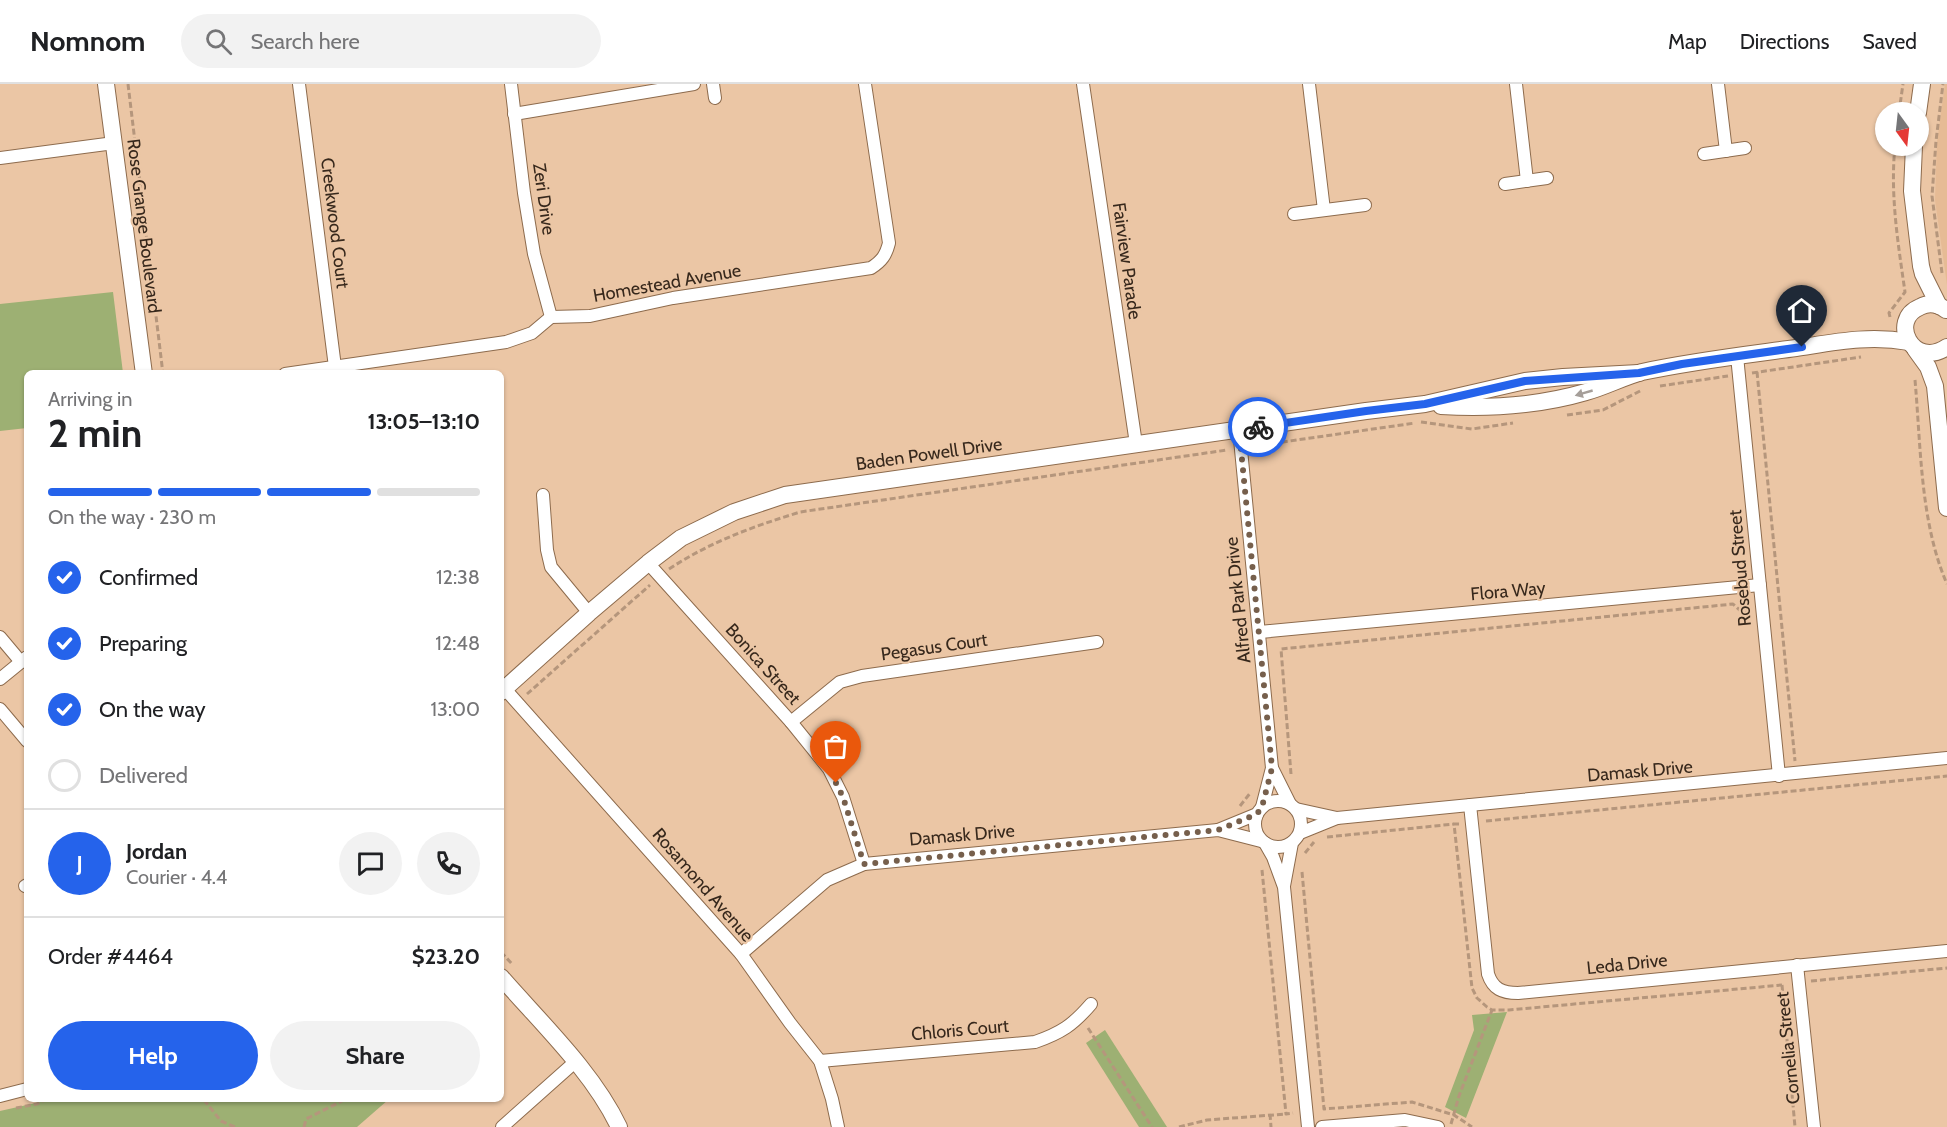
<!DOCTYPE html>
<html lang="en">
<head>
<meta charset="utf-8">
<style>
  body { margin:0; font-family:Cabin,sans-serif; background:#f2f2f2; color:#202124; height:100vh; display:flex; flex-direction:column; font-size:22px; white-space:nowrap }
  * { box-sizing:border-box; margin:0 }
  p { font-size:20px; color:#757577 }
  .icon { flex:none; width:33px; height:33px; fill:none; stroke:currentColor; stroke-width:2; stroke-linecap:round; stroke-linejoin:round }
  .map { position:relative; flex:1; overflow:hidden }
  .sheet { position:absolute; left:24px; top:286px; width:480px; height:732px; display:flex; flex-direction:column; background:#fff; border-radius:9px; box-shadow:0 2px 4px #0004 }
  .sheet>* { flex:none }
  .needle { width:39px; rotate:165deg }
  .buttons { position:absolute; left:1875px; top:18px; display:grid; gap:12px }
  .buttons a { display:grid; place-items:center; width:54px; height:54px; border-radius:50%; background:#fff; box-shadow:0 2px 4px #0004; font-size:30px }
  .pin { position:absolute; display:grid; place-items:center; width:51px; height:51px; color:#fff; margin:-62px -26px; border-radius:50% 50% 50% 0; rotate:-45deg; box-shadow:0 0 6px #0007 }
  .pin .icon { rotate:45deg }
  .courier { position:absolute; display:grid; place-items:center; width:60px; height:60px; margin:-30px; border:4px solid #2563eb; border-radius:50%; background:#fff; color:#222; box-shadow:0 2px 8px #0007 }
  .headline em { font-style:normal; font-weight:800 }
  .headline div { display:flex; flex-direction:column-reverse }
  .headline { display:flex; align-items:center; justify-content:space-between; height:102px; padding:0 24px }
  h1 { font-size:39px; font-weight:800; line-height:45px }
  .bar { display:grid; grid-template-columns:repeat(4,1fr); gap:9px 6px; align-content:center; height:72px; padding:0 24px }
  .bar i { height:8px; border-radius:4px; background:#e0e0e0 }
  .bar .current { background:#2563eb }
  .bar p { grid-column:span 4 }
  .line { display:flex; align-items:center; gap:15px; padding:0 24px; border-top:2px solid #e0e0e0 }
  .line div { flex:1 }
  .round { display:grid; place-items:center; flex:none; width:63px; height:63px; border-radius:32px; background:#f2f2f2 }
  ol { padding:0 24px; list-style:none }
  li { display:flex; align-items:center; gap:18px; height:66px }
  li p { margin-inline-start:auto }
  li .icon { padding:6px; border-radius:50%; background:#2563eb; color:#fff; stroke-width:4 }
  li:last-child { color:#757577 }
  li i { width:33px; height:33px; border:3px solid #e0e0e0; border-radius:50% }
  .primary-button { display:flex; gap:12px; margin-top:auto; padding:12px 24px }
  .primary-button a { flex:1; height:69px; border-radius:36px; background:#2563eb; color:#fff; font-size:24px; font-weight:800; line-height:69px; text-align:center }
  .primary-button a+a { background:#f2f2f2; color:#202124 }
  header { display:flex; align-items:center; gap:36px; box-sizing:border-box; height:84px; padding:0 30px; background:#fff; border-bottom:2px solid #e0e0e0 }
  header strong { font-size:28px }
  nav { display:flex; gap:33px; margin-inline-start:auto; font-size:21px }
  .search { width:420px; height:54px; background:#f2f2f2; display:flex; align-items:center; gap:15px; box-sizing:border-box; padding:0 21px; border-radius:33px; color:#757577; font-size:22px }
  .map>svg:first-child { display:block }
  .built { fill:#e6bb95 }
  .green { fill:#9db073 }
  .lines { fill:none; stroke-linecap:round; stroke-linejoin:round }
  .minor-casing { stroke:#8d6b4d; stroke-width:14 }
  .tertiary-casing { stroke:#8d6b4d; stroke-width:18 }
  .path { stroke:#b5967c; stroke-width:3; stroke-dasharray:6 3; stroke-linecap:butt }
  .minor { stroke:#fff; stroke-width:12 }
  .tertiary { stroke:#fff; stroke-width:16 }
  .oneway { fill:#a59e99 }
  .done { stroke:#765f4c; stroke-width:6; stroke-dasharray:0 10.8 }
  .route { stroke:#2563eb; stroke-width:8 }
  .labels { text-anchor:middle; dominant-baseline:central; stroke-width:4.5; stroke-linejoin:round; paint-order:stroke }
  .street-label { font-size:18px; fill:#37281c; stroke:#ebc6a5 }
</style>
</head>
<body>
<header>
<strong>Nomnom</strong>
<div class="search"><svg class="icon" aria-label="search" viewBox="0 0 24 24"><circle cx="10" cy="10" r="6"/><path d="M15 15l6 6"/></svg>Search here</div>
<nav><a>Map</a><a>Directions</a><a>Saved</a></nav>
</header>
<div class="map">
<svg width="1947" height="1043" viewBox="0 0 1947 1043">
  <rect width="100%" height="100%" fill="#ebc6a5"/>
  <polygon class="built" points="1945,0 1947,0 1947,201 1935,116 1937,58"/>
  <g class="green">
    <polygon points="113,208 123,289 27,290 27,344 0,347 0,220"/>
    <polygon points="1507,928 1466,1034 1445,1023 1474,946 1472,931"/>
    <polygon points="1105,946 1167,1043 1139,1043 1086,959"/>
    <polygon points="49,1016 388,1016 357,1043 0,1043 0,1027"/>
  </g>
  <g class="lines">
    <g class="minor-casing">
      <g id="minor">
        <polyline points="299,0 335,283"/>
        <polyline points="511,0 524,109 534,170 551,233"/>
        <polyline points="713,0 715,14"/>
        <polyline points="1083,0 1136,360"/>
        <polyline points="1309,0 1324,126"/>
        <polyline points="1516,0 1527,97"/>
        <polyline points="1718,0 1726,67"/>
        <polyline points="514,30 694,0"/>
        <polyline points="1704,70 1745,64"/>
        <polyline points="0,74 114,59"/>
        <polyline points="1505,100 1547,94"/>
        <polyline points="1294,130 1365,121"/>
        <polyline points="1737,272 1779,692"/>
        <path d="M285,290l221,-32 26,-9 19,-16 39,-1 83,-18 198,-30c11,-7 15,-13 18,-25l-24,-159"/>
        <polyline points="1239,345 1272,684 1262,723"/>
        <polyline points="543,411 547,466 551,483 589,529"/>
        <polyline points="648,479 791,638 829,685 843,713 864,780"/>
        <polyline points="1260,548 1760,501"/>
        <polyline points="0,553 21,578"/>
        <polyline points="0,595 27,573"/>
        <polyline points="505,605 741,870 790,939 820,977 832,1015 838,1043"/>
        <polyline points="0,625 27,657"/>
        <polyline points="791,638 840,598 862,592 1097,558"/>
        <polyline points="1272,684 1290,720"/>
        <circle cx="1278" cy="740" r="23"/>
        <path d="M1470,721l18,169c5,15 14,19 30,19l429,-42"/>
        <polyline points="1296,725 1337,734"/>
        <polyline points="1218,746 1257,730"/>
        <polyline points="1300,749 1337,734 1947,674"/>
        <polyline points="1265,759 1273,773 1284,803 1308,1043"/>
        <polyline points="25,802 27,801"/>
        <polyline points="1284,802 1292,759"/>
        <polyline points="741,870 827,796 864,780 1218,746 1261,757"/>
        <polyline points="1797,881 1814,1043"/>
        <path d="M820,977l215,-19c26,-9 38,-17 56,-38"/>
        <polyline points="0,1012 27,1005"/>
        <polyline points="502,1043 575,978"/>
        <polyline points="1322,1043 1405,1036 1438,1043"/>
      </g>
    </g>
    <g class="tertiary-casing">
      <g id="tertiary">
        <polyline points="106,0 144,290"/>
        <polyline points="1918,29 1922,0"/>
        <polyline points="1914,62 1912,107 1921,182 1923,190 1939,222"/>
        <path d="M1946,226c-8,-6 -17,-8 -26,-3 -32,13 -7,63 27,40"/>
        <polyline points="1915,265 1928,283 1935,302 1947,424"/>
        <path d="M1441,322c50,3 97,0 145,-14 19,-5 37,-15 56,-20 51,-11 103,-17 154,-24 40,-6 73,-13 113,-6"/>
        <polyline points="501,608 589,529 648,479 681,454 734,428 785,411 1366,327 1425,320 1525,297 1563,293 1639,289"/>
        <path d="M501,893c40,46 92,95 118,150"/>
      </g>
    </g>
    <g class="path">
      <polyline points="128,0 163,290"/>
      <polyline points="1899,28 1903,0"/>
      <polyline points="1942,189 1932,112 1936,57 1943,0"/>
      <path d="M1890,233l-1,-4 16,-21c-7,-49 -15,-97 -10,-146"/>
      <polyline points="1757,288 1795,677"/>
      <polyline points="1752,289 1861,273"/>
      <path d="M1915,296c6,67 5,142 32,204"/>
      <polyline points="1660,302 1728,292"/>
      <polyline points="1567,331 1603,326 1642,306"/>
      <polyline points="1421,338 1472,345 1513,339"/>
      <polyline points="1255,362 1415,339"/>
      <path d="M669,485c43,-28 83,-42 131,-57l427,-62"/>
      <polyline points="527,610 650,501"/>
      <polyline points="1291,690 1281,565 1733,520 1743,529 1748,528"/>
      <polyline points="1240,722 1251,708"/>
      <polyline points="1486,737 1947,692"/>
      <polyline points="1459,740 1454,740 1472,904 1477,914 1487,923 1492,926 1509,926 1782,901"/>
      <polyline points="1327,753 1454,740"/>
      <polyline points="1305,769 1314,758"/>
      <polyline points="1262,786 1286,1030 1293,1029"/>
      <polyline points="1302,788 1324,1025 1412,1018 1454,1031 1472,1043"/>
      <polyline points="501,868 512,880"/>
      <polyline points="1811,897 1947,884"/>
      <polyline points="1782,901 1795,1043"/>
      <polyline points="1088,944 1152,1043"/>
      <polyline points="204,1016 221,1037 235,1043"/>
      <polyline points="16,1024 37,1020 45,1016"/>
      <polyline points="1270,1030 1271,1043"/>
      <polyline points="1451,1040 1459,1012 1492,926"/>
      <polyline points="304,1043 306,1035 344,1016"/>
      <polyline points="1179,1043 1207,1036 1286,1030"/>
    </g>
    <use href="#minor" class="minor"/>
    <use href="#tertiary" class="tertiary"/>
  </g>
  <defs><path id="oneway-solid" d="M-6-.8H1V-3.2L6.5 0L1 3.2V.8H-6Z" transform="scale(1.5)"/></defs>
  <use class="oneway" href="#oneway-solid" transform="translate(1584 309) rotate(164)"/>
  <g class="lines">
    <polyline class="done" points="836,699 843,713 864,780 1218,746 1257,730 1262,723 1272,684 1239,345 1258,343"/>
    <polyline class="route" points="1258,343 1366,327 1425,320 1525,297 1639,289 1682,280 1802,263"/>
  </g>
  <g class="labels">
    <g class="street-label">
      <text transform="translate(544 115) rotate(82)">Zeri Drive</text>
      <text transform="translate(335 139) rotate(83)">Creekwood Court</text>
      <text transform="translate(144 142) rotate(83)">Rose Grange Boulevard</text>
      <text transform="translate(1127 177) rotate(82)">Fairview Parade</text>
      <text transform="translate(667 199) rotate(-10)">Homestead Avenue</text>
      <text transform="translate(929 370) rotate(-8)">Baden Powell Drive</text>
      <text transform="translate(1740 484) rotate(-95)">Rosebud Street</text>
      <text transform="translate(1508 507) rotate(-5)">Flora Way</text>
      <text transform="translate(1238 516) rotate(-96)">Alfred Park Drive</text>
      <text transform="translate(934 563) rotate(-8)">Pegasus Court</text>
      <text transform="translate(763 580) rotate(48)">Bonica Street</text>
      <text transform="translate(1640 687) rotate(-5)">Damask Drive</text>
      <text transform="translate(962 751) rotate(-5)">Damask Drive</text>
      <text transform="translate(703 801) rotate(49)">Rosamond Avenue</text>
      <text transform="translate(1627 880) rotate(-6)">Leda Drive</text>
      <text transform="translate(960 946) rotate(-5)">Chloris Court</text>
      <text transform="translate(1788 964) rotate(-96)">Cornelia Street</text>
    </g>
  </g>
</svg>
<div class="buttons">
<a><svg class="needle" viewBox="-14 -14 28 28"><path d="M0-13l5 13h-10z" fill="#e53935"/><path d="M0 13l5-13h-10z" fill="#757577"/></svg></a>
</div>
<div class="pin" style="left:836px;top:699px;background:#ea580c"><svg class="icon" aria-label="bag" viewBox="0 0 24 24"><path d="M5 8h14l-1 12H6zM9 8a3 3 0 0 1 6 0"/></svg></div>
<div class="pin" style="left:1802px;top:263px;background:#1f2937"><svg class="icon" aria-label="home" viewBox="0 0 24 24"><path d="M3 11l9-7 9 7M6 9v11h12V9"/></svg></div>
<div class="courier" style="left:1258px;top:343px"><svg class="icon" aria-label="bike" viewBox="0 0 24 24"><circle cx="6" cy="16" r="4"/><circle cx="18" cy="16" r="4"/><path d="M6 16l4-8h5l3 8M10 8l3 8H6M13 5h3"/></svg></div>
<section class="sheet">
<div class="headline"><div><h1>2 min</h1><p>Arriving in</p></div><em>13:05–13:10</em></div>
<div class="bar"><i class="current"></i><i class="current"></i><i class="current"></i><i></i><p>On the way · 230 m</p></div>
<ol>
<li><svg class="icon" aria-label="check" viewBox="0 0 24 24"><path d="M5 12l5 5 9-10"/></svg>Confirmed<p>12:38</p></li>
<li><svg class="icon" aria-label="check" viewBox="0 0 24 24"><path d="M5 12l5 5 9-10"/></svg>Preparing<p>12:48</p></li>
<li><svg class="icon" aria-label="check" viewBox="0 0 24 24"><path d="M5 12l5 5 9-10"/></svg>On the way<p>13:00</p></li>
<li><i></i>Delivered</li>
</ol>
<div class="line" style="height:108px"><b class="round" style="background:#2563eb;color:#fff">J</b><div><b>Jordan</b><p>Courier · 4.4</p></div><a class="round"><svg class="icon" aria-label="chat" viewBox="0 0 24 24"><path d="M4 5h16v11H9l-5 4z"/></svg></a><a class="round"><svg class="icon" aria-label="phone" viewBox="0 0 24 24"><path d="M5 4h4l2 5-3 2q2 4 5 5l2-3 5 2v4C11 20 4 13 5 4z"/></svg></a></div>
<div class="line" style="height:78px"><div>Order #4464</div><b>$23.20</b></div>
<div class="primary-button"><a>Help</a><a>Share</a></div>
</section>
</div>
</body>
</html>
